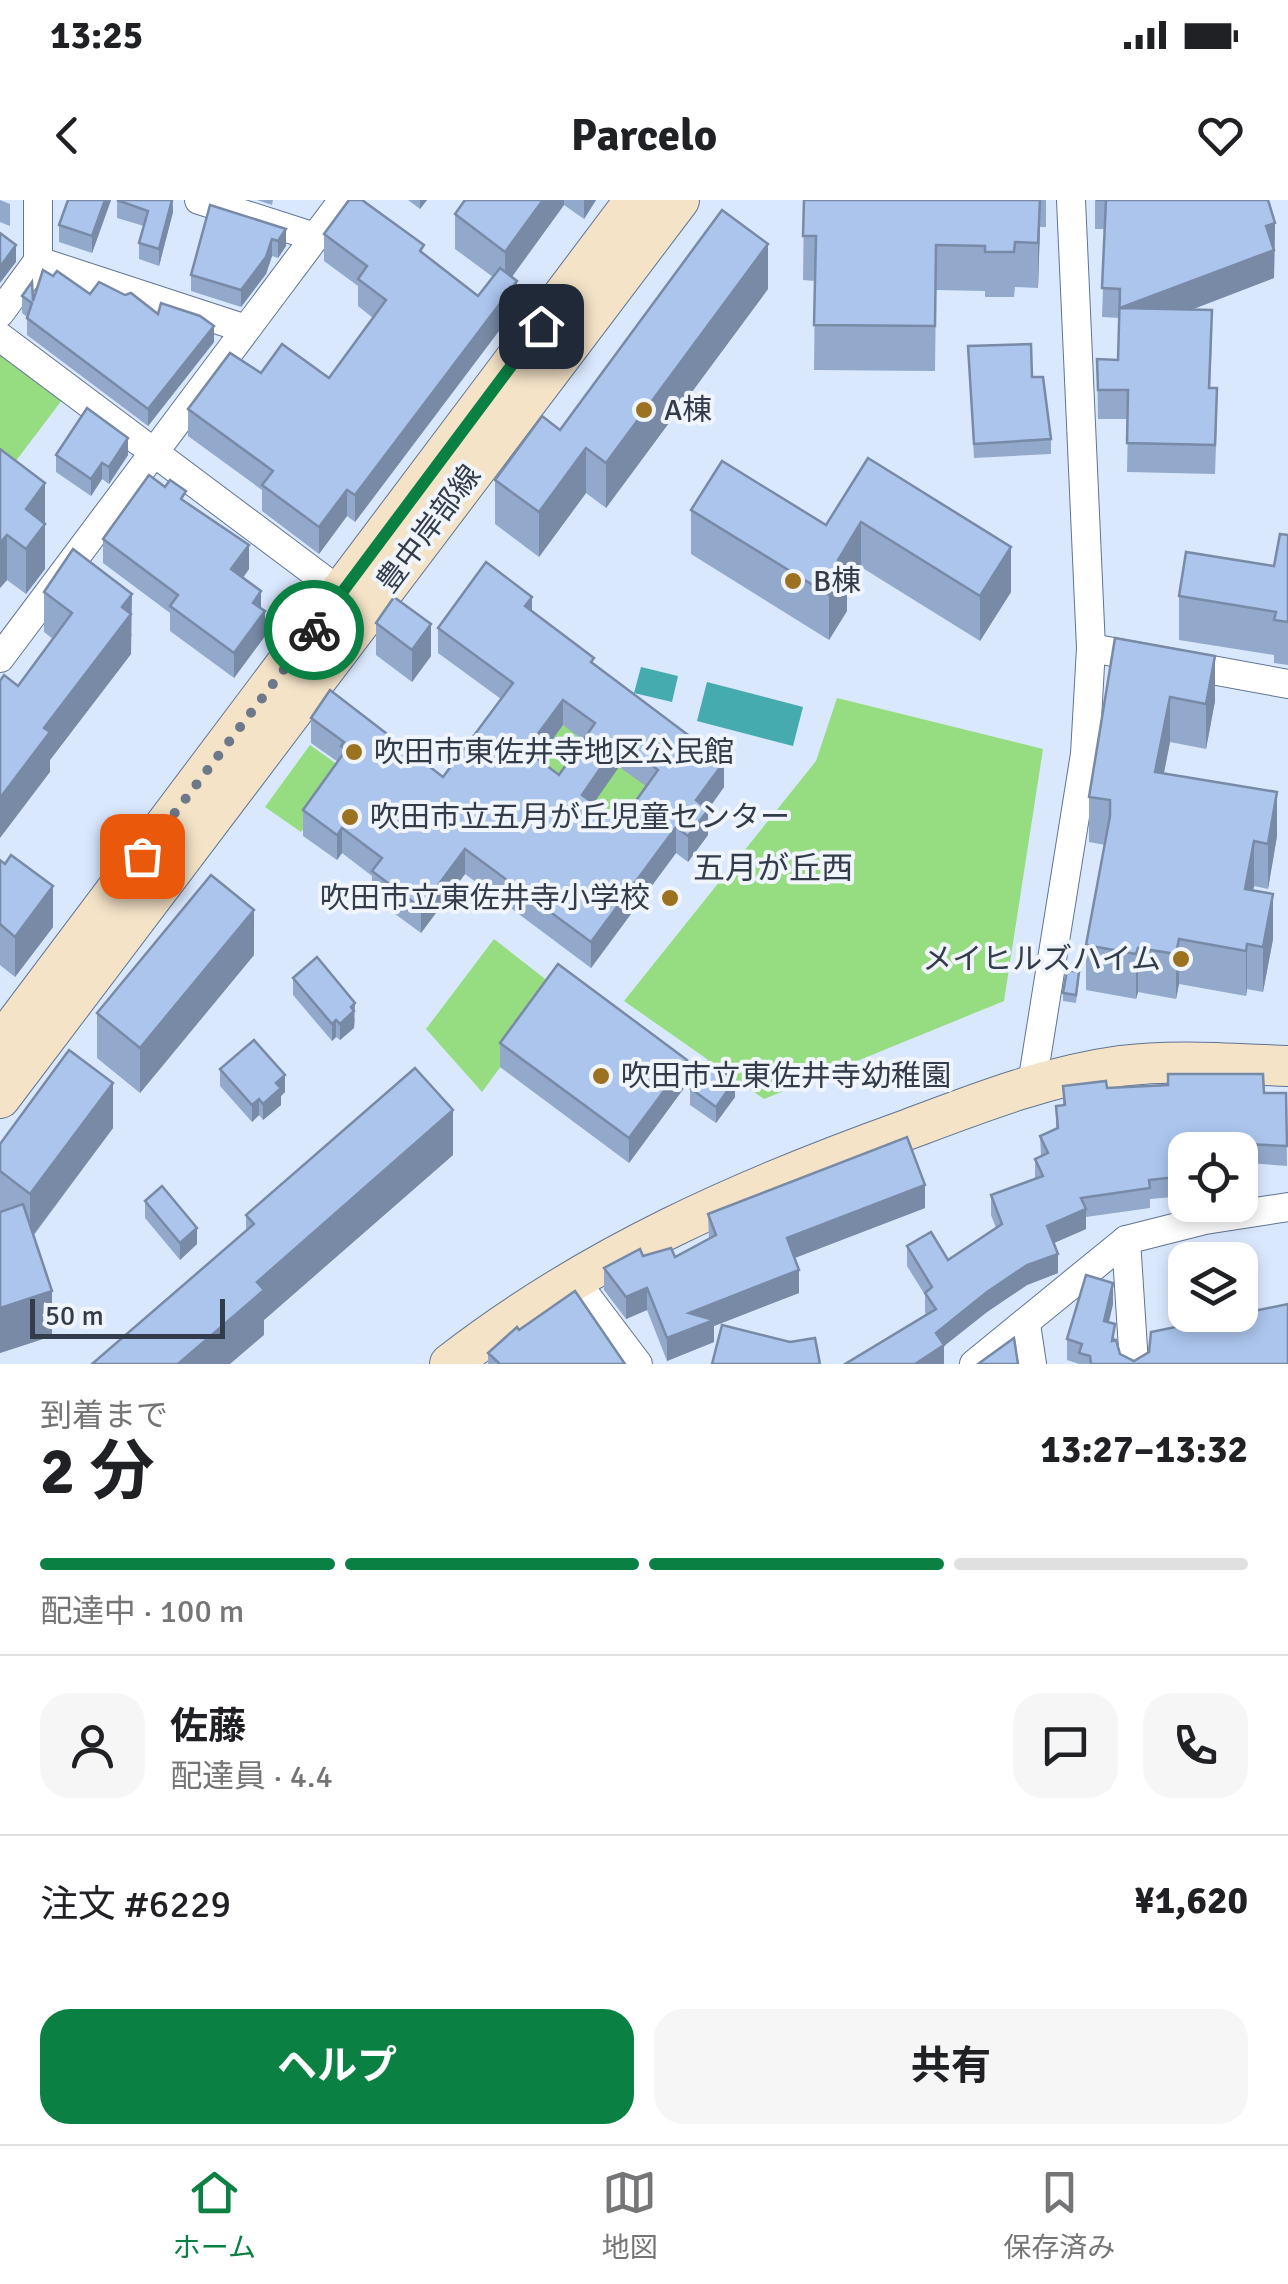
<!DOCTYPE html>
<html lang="ja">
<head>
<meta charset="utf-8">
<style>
  body { margin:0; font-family:Signika,"Noto Sans JP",sans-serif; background:#f6f6f6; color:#202124; height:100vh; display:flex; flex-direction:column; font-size:38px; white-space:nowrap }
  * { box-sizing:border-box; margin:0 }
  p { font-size:32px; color:#757577 }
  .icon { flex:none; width:55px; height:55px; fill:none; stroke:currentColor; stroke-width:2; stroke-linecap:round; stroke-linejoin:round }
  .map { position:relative; height:1164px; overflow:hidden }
  .side { display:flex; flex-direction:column; background:#fff; flex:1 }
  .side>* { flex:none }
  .fabs { position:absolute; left:1168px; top:932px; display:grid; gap:20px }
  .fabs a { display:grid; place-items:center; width:90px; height:90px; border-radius:20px; background:#fff; box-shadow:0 5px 15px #0003; font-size:50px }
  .scale { position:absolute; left:30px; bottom:25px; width:195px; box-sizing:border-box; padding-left:10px; border:5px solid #333c4a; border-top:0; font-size:28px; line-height:35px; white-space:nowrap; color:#333c4a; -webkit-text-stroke:8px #f0f5fc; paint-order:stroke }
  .pin { position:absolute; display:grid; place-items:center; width:85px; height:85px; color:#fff; margin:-42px; border-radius:20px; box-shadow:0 5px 15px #0006 }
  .courier { position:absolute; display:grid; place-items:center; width:100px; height:100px; margin:-50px; border:8px solid #0b8043; border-radius:50%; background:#fff; color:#222; box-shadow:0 2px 12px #0007 }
  .summary em { font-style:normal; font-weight:700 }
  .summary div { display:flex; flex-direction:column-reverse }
  .summary { display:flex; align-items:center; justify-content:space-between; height:170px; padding:0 40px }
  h1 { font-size:65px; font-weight:700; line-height:75px }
  .bar { display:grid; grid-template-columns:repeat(4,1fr); gap:15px 10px; align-content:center; height:120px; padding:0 40px }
  .bar i { height:12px; border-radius:8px; background:#e0e0e0 }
  .bar .active { background:#0b8043 }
  .bar p { grid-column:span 4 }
  .line { display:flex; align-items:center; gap:25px; padding:0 40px; border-top:2px solid #e0e0e0 }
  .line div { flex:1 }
  .round { display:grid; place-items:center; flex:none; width:105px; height:105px; border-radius:30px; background:#f6f6f6 }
  .primary-button { display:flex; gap:20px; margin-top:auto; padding:20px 40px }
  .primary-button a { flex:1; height:115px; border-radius:30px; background:#0b8043; color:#fff; font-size:40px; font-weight:700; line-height:115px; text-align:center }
  .primary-button a+a { background:#f6f6f6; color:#202124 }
  .status { display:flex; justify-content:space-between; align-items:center; height:70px; padding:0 50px; background:#fff; direction:ltr }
  .status svg { height:28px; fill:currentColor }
  header { display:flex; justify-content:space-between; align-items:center; height:130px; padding:0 40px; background:#fff; font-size:45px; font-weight:700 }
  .menu { display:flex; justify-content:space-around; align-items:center; height:140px; border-top:2px solid #e0e0e0; background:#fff; font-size:28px; color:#757577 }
  .menu a { display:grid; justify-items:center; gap:5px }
  .menu .active { color:#0b8043 }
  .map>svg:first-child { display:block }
  .green { fill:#96dc80 }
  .water { fill:#45abaf }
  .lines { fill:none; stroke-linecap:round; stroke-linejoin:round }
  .street-casing { stroke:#607494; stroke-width:30 }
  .secondary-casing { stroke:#607494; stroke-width:42 }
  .street { stroke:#fff; stroke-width:28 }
  .secondary { stroke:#f4e3c7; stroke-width:40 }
  .wall { fill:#93a9cc; fill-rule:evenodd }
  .shaded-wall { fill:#788aa6 }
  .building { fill:#abc5ed; stroke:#788aa6; stroke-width:2.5; fill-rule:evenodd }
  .done { stroke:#6d7889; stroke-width:10; stroke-dasharray:0 18 }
  .route { stroke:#0b8043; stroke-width:12 }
  .poi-dot { fill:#9c7120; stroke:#f0f5fc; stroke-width:4 }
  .labels { text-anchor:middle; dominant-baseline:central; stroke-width:8; stroke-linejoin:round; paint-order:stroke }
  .poi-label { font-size:30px; fill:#333c4a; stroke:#f0f5fc; text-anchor:start }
  .street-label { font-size:30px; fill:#333c4a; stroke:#f0f5fc }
  .neighbourhood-label { font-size:32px; fill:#333c4a; stroke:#f0f5fc }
</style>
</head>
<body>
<div class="status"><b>13:25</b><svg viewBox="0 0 49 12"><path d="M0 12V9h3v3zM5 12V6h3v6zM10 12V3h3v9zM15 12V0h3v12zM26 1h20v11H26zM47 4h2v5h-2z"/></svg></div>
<header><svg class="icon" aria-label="back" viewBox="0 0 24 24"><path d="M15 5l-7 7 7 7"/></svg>Parcelo<svg class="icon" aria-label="heart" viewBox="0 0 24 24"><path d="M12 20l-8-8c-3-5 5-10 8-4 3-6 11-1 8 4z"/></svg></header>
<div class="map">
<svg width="1288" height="1164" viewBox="0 0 1288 1164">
  <rect width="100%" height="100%" fill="#dae8fe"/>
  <g class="green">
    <polygon points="0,154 62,200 0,282"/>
    <polygon points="837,498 1043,549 1004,801 764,899 624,801 816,561"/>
    <polygon points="563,525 664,560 583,698 526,576"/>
    <polygon points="310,545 341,567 342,576 301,632 265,607"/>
    <polygon points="494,739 558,789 482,892 426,829"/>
  </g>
  <g class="water">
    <polygon points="641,467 678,476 672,502 634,493"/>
    <polygon points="707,482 803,507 793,546 697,521"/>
  </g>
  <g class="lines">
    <g class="street-casing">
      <g id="street">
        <polyline points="199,0 315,37"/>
        <polyline points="38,61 246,129"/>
        <polyline points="0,113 38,61 38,0"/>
        <polyline points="0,137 355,403"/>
        <polyline points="1091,448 1288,484"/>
        <polyline points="0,458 343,0"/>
        <polyline points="1032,884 1085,554 1091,448 1071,0"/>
        <polyline points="1126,1040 1134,1164"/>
        <polyline points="573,1078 638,1164"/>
        <polyline points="1026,1124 1032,1164"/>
        <polyline points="974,1164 1126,1040 1205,1020 1288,1007"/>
      </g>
    </g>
    <g class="secondary-casing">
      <g id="secondary">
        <polyline points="0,845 635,0"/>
        <polyline points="0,898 679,0"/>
        <path d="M450,1164c139,-108 294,-176 459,-235 69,-26 138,-53 211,-63 55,-7 113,-2 168,0"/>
      </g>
    </g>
    <use href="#street" class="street"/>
    <use href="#secondary" class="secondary"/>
  </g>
  <g class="wall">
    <polygon points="0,0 10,4 10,26 0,22"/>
    <polygon points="111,0 92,53 59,42 59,25"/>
    <polygon points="117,0 173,0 173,12 159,66 139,59 139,43 144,26 117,18"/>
    <polygon points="257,0 273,0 272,5"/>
    <polygon points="408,0 427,0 420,9"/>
    <polygon points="465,0 596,0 584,19 564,5 512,77 517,107 355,322 347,316 319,354 262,311 262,290 188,236 188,209 329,178 373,118 358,106 358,86 324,61 324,34 424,54 478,96 493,77 455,49 455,14"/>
    <polygon points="804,0 1046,0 1046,27 1040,27 1038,88 1015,87 1014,97 985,97 985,91 936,90 935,171 814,170 815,81 803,80"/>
    <polygon points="1095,0 1268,0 1275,23 1274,78 1191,110 1212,139 1210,188 1217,217 1215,274 1127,272 1128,219 1098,219 1097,159 1118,160 1120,118 1102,117 1105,29 1095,29"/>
    <polygon points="210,5 286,46 278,58 272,56 266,74 241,107 191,91 191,75"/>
    <polygon points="53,76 90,94 158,114 214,142 148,226 27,135 27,117 22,113 22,96 33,101"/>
    <polygon points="768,89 606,308 586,293 539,357 495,324 495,280 560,230"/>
    <polygon points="968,146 1032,177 1051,239 1051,254 974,258"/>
    <polygon points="0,249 45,283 45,369 26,394 7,380 0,388"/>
    <polygon points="56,255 128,255 109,284 102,279 91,296 56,272"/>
    <polygon points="868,258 1011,392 980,441 861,367 847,390 847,411 829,440 691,354 691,310 826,325"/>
    <polygon points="186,302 249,369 243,378 261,409 265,436 234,478 170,431 170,413 103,363 103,339"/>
    <polygon points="1288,335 1288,465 1274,463 1274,455 1179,440 1179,396 1274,366"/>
    <polygon points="44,392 132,434 131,436 131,454 50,560 50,572 18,486 53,439 44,432"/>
    <path d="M532,411l62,53 130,123 -16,23v25l-20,27 -12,-9 -85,115 -126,-94 -44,59 -49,-36v-21l-30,-23 -5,7 -34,-24v-26l35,-48 -27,-19v-25l132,59 58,-78 -63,-46v-25zM563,525l20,15 -24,35 -21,-16zM619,567l27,19 -26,37 -27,-20z"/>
    <polygon points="376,423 431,456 412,482 376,455"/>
    <polygon points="1115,438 1215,501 1206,549 1170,542 1164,573 1277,636 1268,689 1254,686 1253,690 1273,739 1263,792 1247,789 1246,796 1179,784 1176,799 1138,792 1136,799 1086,790 1086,745 1105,645 1089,642 1089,597"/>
    <polygon points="0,660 53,727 15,777 0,765"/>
    <polygon points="254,755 140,893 97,858 97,813"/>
    <polygon points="293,778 355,819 354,828 340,840 336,837 332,841 293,795"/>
    <polygon points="1079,780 1076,803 1063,801 1063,793"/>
    <polygon points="500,843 687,884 629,963 500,867"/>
    <polygon points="220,869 285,892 281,896 281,905 263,920 259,915 252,922 220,886"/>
    <polygon points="1063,886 1286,893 1287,966 1248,963 1244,992 1240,991 1240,950 1185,950 1185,996 1150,999 1150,1008 1086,1017 1086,1029 1054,1043 1058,1073 1027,1085 987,1112 944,1146 944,1164 925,1112 925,1095 907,1066 907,1046 948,1060 996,1028 991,1015 991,995 1035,978 1035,959 1041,956 1040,936 1056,929 1056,906 1063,905"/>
    <polygon points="690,888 735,897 716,923 690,905"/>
    <polygon points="113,928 34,1035 52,1136 0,1153 0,944"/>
    <polygon points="453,955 264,1120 264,1135 246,1031 246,1015"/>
    <polygon points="145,1001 197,1044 180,1060 145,1018"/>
    <polygon points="925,1008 794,1058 799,1093 714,1126 714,1142 667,1161 647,1110 626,1119 604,1090 604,1068 643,1056 675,1057 709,1039 708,1014"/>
    <polygon points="1113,1104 1109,1122 1120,1154 1134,1161 1288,1164 1079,1164 1067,1160 1067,1139"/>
    <polygon points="519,1130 625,1164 488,1164 488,1153"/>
  </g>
  <g class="shaded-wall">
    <polygon points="105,0 111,0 92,53 92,36"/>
    <polygon points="172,0 173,12 159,66 159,49"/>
    <polygon points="420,0 427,0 420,9"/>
    <polygon points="543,0 564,0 564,5 505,86 505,52"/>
    <polygon points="584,0 596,0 584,19"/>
    <polygon points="1040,0 1040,27 1038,88 1038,43"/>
    <polygon points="1275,23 1274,78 1120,137 1120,108 1266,26"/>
    <polygon points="286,29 286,46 278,58 278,41"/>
    <polygon points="272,39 272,56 266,74 241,107 241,90"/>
    <polygon points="768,44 768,89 606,308 606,263"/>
    <polygon points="16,45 16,62 0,83 0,67"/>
    <polygon points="517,81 517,107 355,322 355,295"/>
    <polygon points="214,126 214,142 148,226 148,209"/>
    <polygon points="128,238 128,255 109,284 109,267"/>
    <polygon points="586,248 586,293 539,357 539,312"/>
    <polygon points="102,263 102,279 91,296 91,279"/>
    <polygon points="45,283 45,369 26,394 26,309"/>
    <polygon points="347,290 347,316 319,354 319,327"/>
    <polygon points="861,322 861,367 847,390 847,411 829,440 829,395 838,360"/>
    <polygon points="7,335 7,380 0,388 0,343"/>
    <polygon points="249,345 249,369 231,394 231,369"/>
    <polygon points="1011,347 1011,392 980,441 980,396"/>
    <polygon points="261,391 261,416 265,411 265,436 234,478 234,453 253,403"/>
    <polygon points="132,394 131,454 50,560 50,572 0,638 0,598 122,407"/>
    <polygon points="532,397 532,422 525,406"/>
    <polygon points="431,424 431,456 412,482 412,450"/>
    <polygon points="1215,456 1215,501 1206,549 1206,504"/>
    <polygon points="1170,497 1170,542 1155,617 1155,572"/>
    <polygon points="563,500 563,525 526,576 526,550"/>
    <polygon points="619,541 619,567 582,620 582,595"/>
    <polygon points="724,562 724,587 696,626 696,600"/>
    <polygon points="1277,592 1277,636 1268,689 1268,644"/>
    <polygon points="708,610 708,635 688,662 688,636"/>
    <polygon points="676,627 676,653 591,768 591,742"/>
    <polygon points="342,628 342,653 337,660 337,635"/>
    <polygon points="1254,641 1254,686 1245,734 1245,689"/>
    <polygon points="465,649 465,674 421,733 421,708"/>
    <polygon points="53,686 53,727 15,777 15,737"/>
    <polygon points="1273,694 1273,739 1263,792 1263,747"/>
    <polygon points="254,710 254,755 140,893 140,848"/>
    <polygon points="1179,739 1179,784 1176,799 1176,754"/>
    <polygon points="1247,744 1247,789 1246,796 1246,751"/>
    <polygon points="1138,748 1138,792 1136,799 1136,754"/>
    <polygon points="355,803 354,828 340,840 340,824"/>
    <polygon points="336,820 336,837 332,841 332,824"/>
    <polygon points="687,860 687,884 629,963 629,938"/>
    <polygon points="285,875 285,892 281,896 281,905 263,920 263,904 276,883"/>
    <polygon points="735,880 735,897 716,923 716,907"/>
    <polygon points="113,883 113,928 30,1039 30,994"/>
    <polygon points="259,899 259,915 252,922 252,905"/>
    <polygon points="453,910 453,955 264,1120 264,1135 230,1164 178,1164 257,1082"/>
    <polygon points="1248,944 1248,963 1244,992 1244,972"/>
    <polygon points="925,985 925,1008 787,1061 787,1038"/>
    <polygon points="1086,1009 1086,1029 1047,1046 1047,1026"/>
    <polygon points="197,1028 197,1044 180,1060 180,1043"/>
    <polygon points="1058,1054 1058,1073 1027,1085 987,1112 944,1146 944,1164 915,1164 936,1133 987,1092 1027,1065"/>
    <polygon points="799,1070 799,1093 714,1126 714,1142 667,1161 667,1138 689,1113"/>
    <polygon points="1113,1083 1113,1104 1104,1142 1104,1121"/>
    <polygon points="647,1088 647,1110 626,1119 626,1097"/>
    <polygon points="52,1091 52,1136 0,1153 0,1108"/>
  </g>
  <g class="building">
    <polygon points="68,0 105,0 92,36 59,25"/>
    <polygon points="117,0 172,0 159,49 139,43 148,11"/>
    <polygon points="349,0 362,0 424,45 420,51 478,96 500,68 517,81 355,295 347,290 319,327 262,285 273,271 188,209 230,153 261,173 282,144 329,178 386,100 358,79 367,66 324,34"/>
    <polygon points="465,0 543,0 505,52 455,14"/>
    <polygon points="804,0 1040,0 1038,43 1015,42 1014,52 985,52 985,46 936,45 935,126 814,125 816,36 803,36"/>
    <polygon points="1096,0 1268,0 1275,23 1266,26 1274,50 1120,108 1212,110 1209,188 1217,188 1215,245 1127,243 1128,190 1098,190 1097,159 1118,160 1120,89 1102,88 1106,0"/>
    <polygon points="210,5 286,29 278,41 272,39 266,57 241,90 191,75"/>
    <polygon points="722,10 768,44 606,263 586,248 539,312 495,280 542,216 560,230"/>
    <polygon points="0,33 16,45 0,67"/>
    <polygon points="43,70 53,76 57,71 90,94 99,82 125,95 131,93 158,114 161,103 200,116 214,126 148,209 27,118 32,103 22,96 32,82 33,101"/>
    <polygon points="1031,144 1032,177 1043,177 1051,239 974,244 968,146"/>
    <polygon points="87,208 128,238 109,267 102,263 91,279 56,255"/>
    <polygon points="0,249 45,283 26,309 45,324 26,349 7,335 0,343"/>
    <polygon points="868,258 1011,347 980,396 861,322 838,360 847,366 829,395 691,310 722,261 826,325"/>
    <polygon points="149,275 165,287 170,280 186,291 181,299 249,345 231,369 261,391 253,403 265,411 234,453 170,406 178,395 103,339"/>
    <polygon points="1280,334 1288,335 1288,422 1274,420 1276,412 1179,396 1186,352 1274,366"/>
    <polygon points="73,349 132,394 122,407 131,414 44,528 50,532 0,598 0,481 4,475 18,486 72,413 44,392"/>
    <path d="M486,362l46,35 -7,9 69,52 -3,4 133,100 -28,38 12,10 -20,26 -12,-9 -85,115 -126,-93 -44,59 -49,-37 10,-13 -40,-30 -5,7 -34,-25 43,-60 -5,-4 3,-4 -33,-24 19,-28 113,87 70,-94 -75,-55zM563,500l32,23 -36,52 -33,-25zM619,541l39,29 -38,53 -38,-28z"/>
    <polygon points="394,397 431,424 412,450 376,423"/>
    <polygon points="1115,438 1215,456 1206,504 1170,497 1155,572 1277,592 1268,644 1254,641 1245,689 1273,694 1263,747 1247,744 1246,751 1179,739 1176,754 1138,748 1136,754 1086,745 1110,616 1110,600 1089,597"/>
    <polygon points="11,655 53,686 15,737 0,724 0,660 5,664"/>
    <polygon points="211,675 254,710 140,848 97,813"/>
    <polygon points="317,757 355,803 351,807 354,811 340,824 336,820 332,824 293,778"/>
    <polygon points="558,764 687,860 629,938 500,843"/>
    <polygon points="1067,770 1079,772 1076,795 1063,793"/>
    <polygon points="254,840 285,875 276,883 281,888 263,904 259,899 252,905 220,869"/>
    <polygon points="69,850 113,883 30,994 0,971 0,944"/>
    <polygon points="708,862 735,880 716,907 690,888"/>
    <polygon points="415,868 453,910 257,1082 264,1090 178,1164 92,1164 254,1024 246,1015"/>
    <polygon points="1168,874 1263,874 1264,893 1286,893 1287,946 1248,944 1244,972 1240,971 1240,950 1185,950 1185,976 1149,980 1150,988 1081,998 1086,1009 1047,1026 1058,1054 1027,1065 987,1092 936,1133 944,1145 915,1164 845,1164 936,1109 925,1093 932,1087 907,1046 931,1032 948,1060 1002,1024 991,995 1043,976 1035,959 1048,953 1040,936 1058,928 1056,906 1065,905 1063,886 1106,881 1107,888 1168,885"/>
    <polygon points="907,937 925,985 787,1038 799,1070 689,1113 714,1120 667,1138 647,1088 626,1097 604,1068 640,1049 643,1056 671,1048 675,1057 716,1035 708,1014"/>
    <polygon points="162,986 197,1028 180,1043 145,1001"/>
    <polygon points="23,1004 52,1091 0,1108 0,1012"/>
    <polygon points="1086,1075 1113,1083 1104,1121 1115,1124 1112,1141 1116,1140 1120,1154 1134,1161 1149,1152 1151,1132 1288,1104 1288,1164 1091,1164 1090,1156 1079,1153 1082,1144 1067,1139"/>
    <polygon points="575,1091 625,1164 500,1164 488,1153 517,1127 519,1130"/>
    <polygon points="722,1125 790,1142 815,1138 820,1164 712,1164"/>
    <polygon points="1014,1138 1018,1164 978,1164"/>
  </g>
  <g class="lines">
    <polyline class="done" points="142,656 314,430"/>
    <polyline class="route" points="314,430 541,126"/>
  </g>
  <g class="poi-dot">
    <circle cx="644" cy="210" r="10"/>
    <circle cx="793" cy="381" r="10"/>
    <circle cx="354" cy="552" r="10"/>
    <circle cx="350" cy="617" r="10"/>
    <circle cx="670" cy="698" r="10"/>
    <circle cx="1181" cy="759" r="10"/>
    <circle cx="601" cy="876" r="10"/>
  </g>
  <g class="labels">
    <g class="poi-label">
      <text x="664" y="210">A棟</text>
      <text x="813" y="381">B棟</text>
      <text x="374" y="552">吹田市東佐井寺地区公民館</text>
      <text x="370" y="617">吹田市立五月が丘児童センター</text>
      <text x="650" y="698" text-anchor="end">吹田市立東佐井寺小学校</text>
      <text x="1161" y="759" text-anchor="end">メイヒルズハイム</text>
      <text x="621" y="876">吹田市立東佐井寺幼稚園</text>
    </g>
    <g class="street-label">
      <text transform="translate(429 329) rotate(-53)">豊中岸部線</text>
    </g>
    <g class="neighbourhood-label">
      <text x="773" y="668">五月が丘西</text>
    </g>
  </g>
</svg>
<div class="fabs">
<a><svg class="icon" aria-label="locate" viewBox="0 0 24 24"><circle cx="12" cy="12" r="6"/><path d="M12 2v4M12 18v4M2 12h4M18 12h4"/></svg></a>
<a><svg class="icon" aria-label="layers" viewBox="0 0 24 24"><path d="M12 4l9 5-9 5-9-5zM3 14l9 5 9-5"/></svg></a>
</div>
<div class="scale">50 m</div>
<div class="pin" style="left:142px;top:656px;background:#ea580c"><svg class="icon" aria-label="bag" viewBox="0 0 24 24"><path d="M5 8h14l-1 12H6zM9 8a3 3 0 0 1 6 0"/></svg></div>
<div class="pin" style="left:541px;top:126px;background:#1f2937"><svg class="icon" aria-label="home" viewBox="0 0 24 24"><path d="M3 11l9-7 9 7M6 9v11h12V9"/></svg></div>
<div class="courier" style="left:314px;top:430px"><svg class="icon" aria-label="bike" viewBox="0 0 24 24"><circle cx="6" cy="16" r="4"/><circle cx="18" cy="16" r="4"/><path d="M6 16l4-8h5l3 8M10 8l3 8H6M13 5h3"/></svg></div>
</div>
<section class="side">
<div class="summary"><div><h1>2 分</h1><p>到着まで</p></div><em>13:27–13:32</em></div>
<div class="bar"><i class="active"></i><i class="active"></i><i class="active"></i><i></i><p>配達中 · 100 m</p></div>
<div class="line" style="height:180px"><a class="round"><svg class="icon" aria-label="person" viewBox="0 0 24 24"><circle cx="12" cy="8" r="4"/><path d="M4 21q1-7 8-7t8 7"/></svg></a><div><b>佐藤</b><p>配達員 · 4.4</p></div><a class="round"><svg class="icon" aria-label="chat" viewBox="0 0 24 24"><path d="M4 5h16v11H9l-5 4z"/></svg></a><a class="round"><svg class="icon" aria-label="phone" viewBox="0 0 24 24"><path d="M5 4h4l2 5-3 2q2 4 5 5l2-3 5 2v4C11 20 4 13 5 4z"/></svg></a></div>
<div class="line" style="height:130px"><div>注文 #6229</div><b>¥1,620</b></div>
<div class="primary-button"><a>ヘルプ</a><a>共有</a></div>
</section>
<nav class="menu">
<a class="active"><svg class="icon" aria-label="home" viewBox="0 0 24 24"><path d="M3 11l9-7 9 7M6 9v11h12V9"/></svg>ホーム</a>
<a><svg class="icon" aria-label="map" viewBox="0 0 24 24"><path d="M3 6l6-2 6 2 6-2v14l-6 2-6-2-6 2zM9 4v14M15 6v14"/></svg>地図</a>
<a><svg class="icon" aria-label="saved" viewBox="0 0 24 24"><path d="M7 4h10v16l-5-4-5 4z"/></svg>保存済み</a>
</nav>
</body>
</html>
